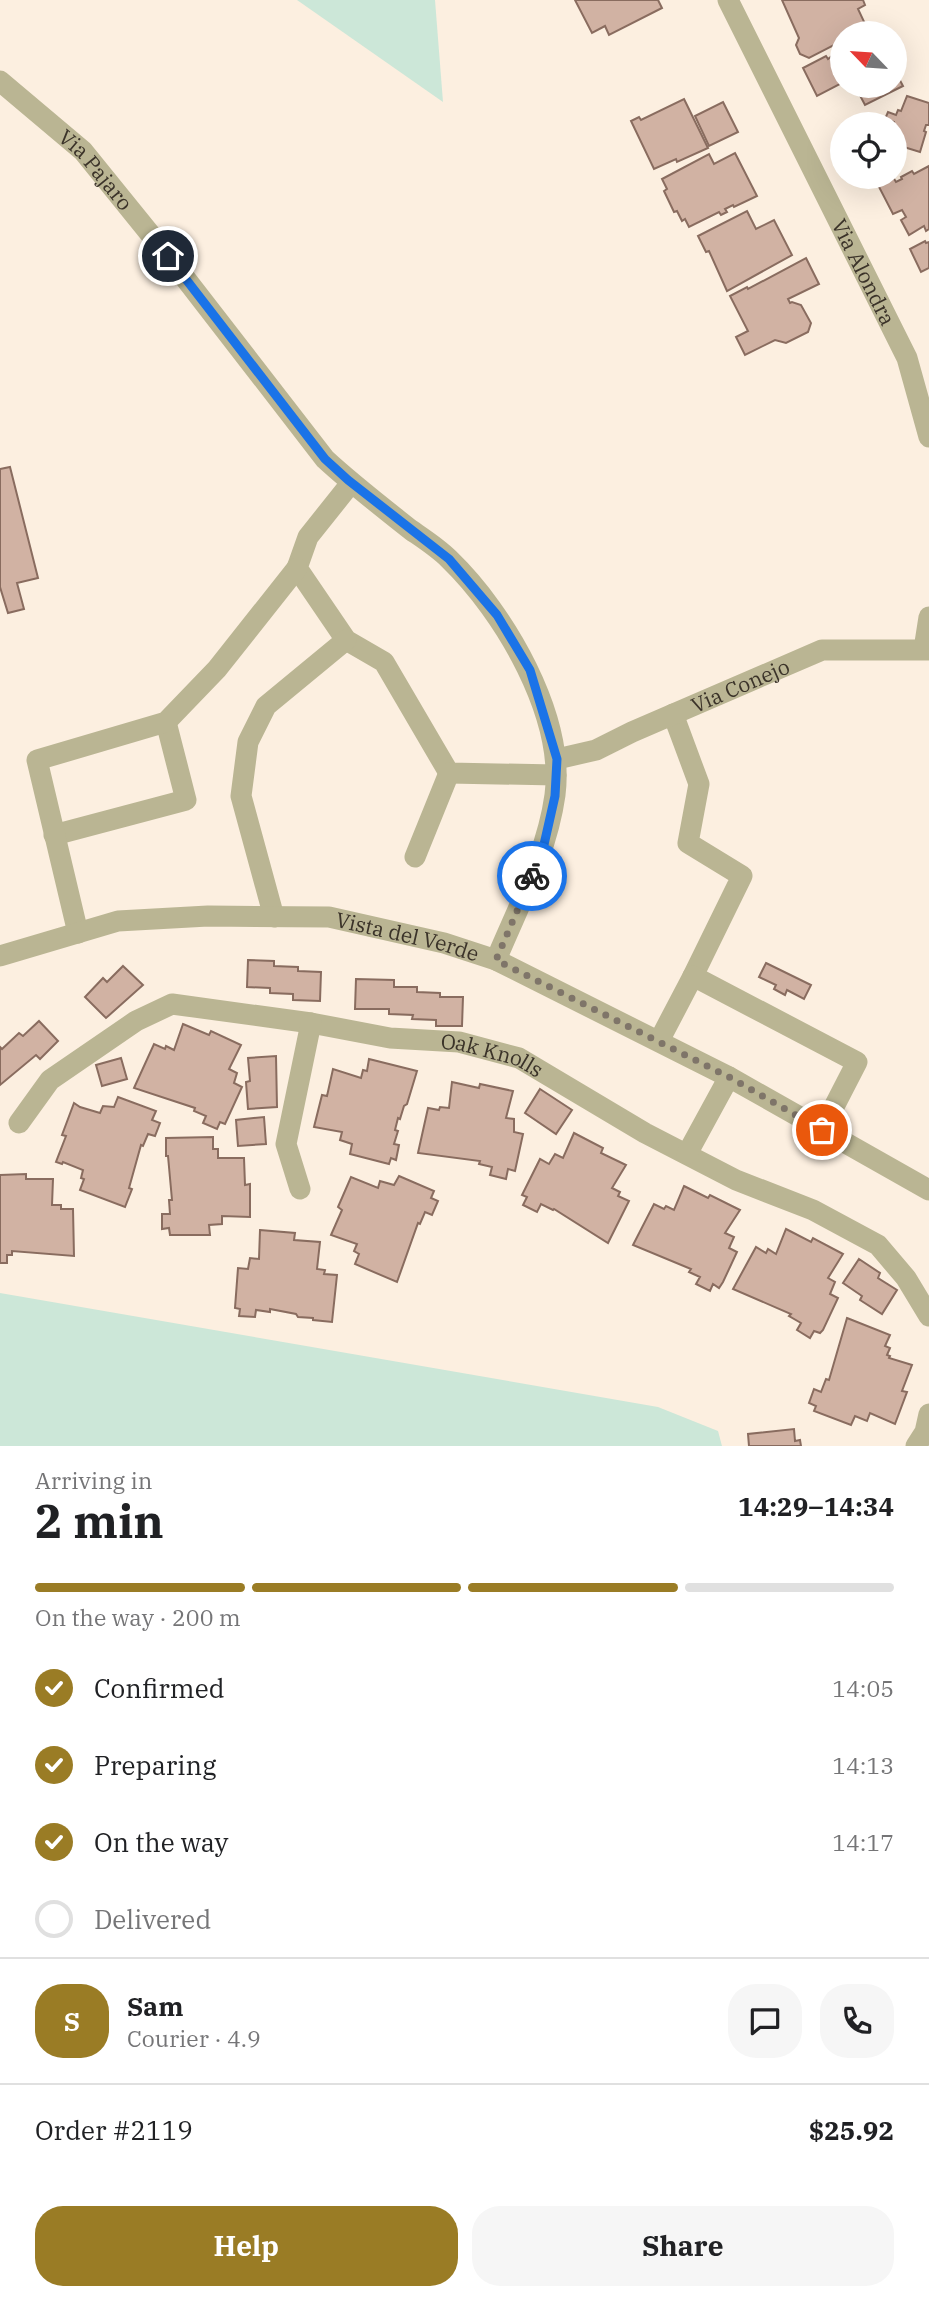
<!DOCTYPE html>
<html lang="en">
<head>
<meta charset="utf-8">
<style>
  body { margin:0; font-family:"IBM Plex Serif",serif; background:#f6f6f6; color:#202124; height:100vh; display:flex; flex-direction:column; font-size:26px; white-space:nowrap }
  * { box-sizing:border-box; margin:0 }
  p { font-size:23px; color:#757577 }
  .icon { flex:none; width:38px; height:38px; fill:none; stroke:currentColor; stroke-width:2; stroke-linecap:round; stroke-linejoin:round }
  .map { position:relative; height:1446px; overflow:hidden }
  .panel { display:flex; flex-direction:column; background:#fff; flex:1 }
  .panel>* { flex:none }
  .needle { width:46px; rotate:295deg }
  .controls { position:absolute; left:830px; top:21px; display:grid; gap:14px }
  .controls a { display:grid; place-items:center; width:77px; height:77px; border-radius:50%; background:#fff; box-shadow:0 7px 28px #0002; font-size:35px }
  .pin { position:absolute; display:grid; place-items:center; width:60px; height:60px; color:#fff; margin:-30px; border:4px solid #fff; border-radius:50%; box-shadow:0 2px 7px #0007 }
  .courier { position:absolute; display:grid; place-items:center; width:70px; height:70px; margin:-35px; border:5px solid #1a73e8; border-radius:50%; background:#fff; color:#222; box-shadow:0 2px 9px #0007 }
  .summary em { font-style:normal; font-weight:800 }
  .summary div { display:flex; flex-direction:column-reverse }
  .summary { display:flex; align-items:center; justify-content:space-between; height:119px; padding:0 35px }
  h1 { font-size:46px; font-weight:800; line-height:52px }
  .bar { display:grid; grid-template-columns:repeat(4,1fr); gap:10px 7px; align-content:center; height:84px; padding:0 35px }
  .bar i { height:9px; border-radius:5px; background:#e0e0e0 }
  .bar .on { background:#9a7c25 }
  .bar p { grid-column:span 4 }
  .line { display:flex; align-items:center; gap:18px; padding:0 35px; border-top:2px solid #e0e0e0 }
  .line div { flex:1 }
  .round { display:grid; place-items:center; flex:none; width:74px; height:74px; border-radius:28px; background:#f6f6f6 }
  ol { padding:0 35px; list-style:none }
  li { display:flex; align-items:center; gap:21px; height:77px }
  li p { margin-inline-start:auto }
  li .icon { padding:7px; border-radius:50%; background:#9a7c25; color:#fff; stroke-width:4 }
  li:last-child { color:#757577 }
  li i { width:38px; height:38px; border:4px solid #e0e0e0; border-radius:50% }
  .button { display:flex; gap:14px; margin-top:auto; padding:14px 35px }
  .button a { flex:1; height:80px; border-radius:28px; background:#9a7c25; color:#fff; font-size:28px; font-weight:800; line-height:80px; text-align:center }
  .button a+a { background:#f6f6f6; color:#202124 }
  .map>svg:first-child { display:block }
  .green { fill:#cce7d8 }
  .building { fill:#d1b2a3; stroke:#896c5f; stroke-width:2 }
  .lines { fill:none; stroke-linecap:round; stroke-linejoin:round }
  .minor { stroke:#bab593; stroke-width:21 }
  .done { stroke:#7f7569; stroke-width:7; stroke-dasharray:0 12.6 }
  .route { stroke:#1a73e8; stroke-width:9 }
  .labels { text-anchor:middle; dominant-baseline:central; stroke-width:5; stroke-linejoin:round; paint-order:stroke }
  .street-label { font-size:21px; fill:#3b3329; stroke:#fff }
</style>
</head>
<body>
<div class="map">
<svg width="929" height="1446" viewBox="0 0 929 1446">
  <rect width="100%" height="100%" fill="#fcefe0"/>
  <g class="green">
    <polygon points="297,0 435,0 443,102"/>
    <polygon points="0,1293 658,1407 718,1431 722,1446 0,1446"/>
  </g>
  <g class="building">
    <polygon points="575,0 658,0 662,8 609,35 605,26 592,33"/>
    <polygon points="782,0 863,0 865,5 858,9 867,28 857,33 842,33 842,41 809,58 800,54 796,45 799,38"/>
    <polygon points="842,48 842,83 817,96 803,68 826,56 828,59"/>
    <polygon points="894,69 903,86 865,105 855,86 894,86"/>
    <polygon points="907,96 929,103 929,125 926,125 924,131 926,132 920,152 894,144 894,122 885,119 888,112 896,115 898,110 901,111"/>
    <polygon points="684,99 708,148 677,162 676,159 654,169 631,121 639,117 641,120"/>
    <polygon points="723,102 738,132 709,146 695,116"/>
    <polygon points="735,153 757,196 734,207 733,205 725,209 727,212 721,215 719,212 689,227 685,219 682,221 677,211 674,212 664,191 667,189 662,179 709,154 714,164"/>
    <polygon points="929,166 929,229 926,231 924,226 909,235 901,220 906,217 902,210 893,214 878,185 893,177 896,182 902,179 901,177 912,171 914,174"/>
    <polygon points="747,211 756,229 774,220 792,255 727,291 709,251 706,252 698,236"/>
    <polygon points="925,241 926,243 929,242 929,268 921,272 910,249"/>
    <polygon points="806,258 819,284 788,299 790,303 792,302 801,305 811,323 808,332 786,343 775,340 745,355 736,337 748,331 730,296 747,287 748,289"/>
    <polygon points="10,467 38,578 17,583 24,609 8,613 0,587 0,469"/>
    <polygon points="248,960 274,961 274,966 298,967 298,971 321,972 320,1001 293,1000 293,994 270,993 270,988 247,987"/>
    <polygon points="766,963 811,985 804,999 787,990 785,995 774,989 776,985 759,977"/>
    <polygon points="123,966 143,985 106,1018 85,997 103,978 107,982"/>
    <polygon points="356,979 394,980 394,987 417,987 417,992 440,993 440,997 463,997 462,1026 436,1026 436,1020 412,1019 413,1015 389,1014 389,1009 355,1009"/>
    <polygon points="39,1021 58,1041 40,1059 36,1055 0,1085 0,1047 2,1049 19,1033 23,1036"/>
    <polygon points="183,1024 209,1035 211,1031 241,1045 229,1069 237,1073 234,1083 242,1087 225,1124 220,1122 217,1129 203,1123 206,1116 194,1111 195,1108 134,1088 154,1044 165,1049 166,1046 174,1050"/>
    <polygon points="276,1056 277,1107 248,1109 246,1082 250,1081 248,1058"/>
    <polygon points="121,1058 127,1079 102,1086 96,1065"/>
    <polygon points="369,1059 417,1071 407,1104 404,1106 400,1119 398,1118 395,1130 398,1131 394,1144 399,1145 396,1160 391,1158 389,1164 350,1154 352,1144 340,1140 342,1132 314,1127 322,1095 327,1096 333,1069 361,1078 363,1070 367,1071"/>
    <polygon points="452,1082 479,1088 480,1084 513,1091 506,1118 514,1119 514,1132 523,1134 515,1171 508,1169 506,1179 490,1175 492,1167 479,1164 480,1161 418,1153 428,1108 439,1110 440,1107 449,1108"/>
    <polygon points="540,1089 572,1110 556,1134 525,1113"/>
    <polygon points="118,1097 156,1111 152,1120 160,1123 155,1136 148,1134 143,1146 141,1145 129,1188 132,1189 125,1207 80,1190 84,1179 81,1178 83,1170 63,1162 62,1164 56,1162 66,1136 62,1135 74,1103 80,1107 100,1113 103,1106 114,1107"/>
    <polygon points="264,1117 266,1144 238,1146 236,1120"/>
    <polygon points="574,1133 603,1148 601,1153 626,1165 612,1188 620,1192 618,1196 629,1201 608,1243 554,1209 553,1210 541,1204 537,1212 523,1205 527,1197 522,1195 540,1159 549,1164 555,1154 563,1158"/>
    <polygon points="213,1137 213,1149 218,1149 218,1158 244,1158 245,1185 250,1184 250,1217 222,1216 222,1224 209,1225 210,1235 170,1235 169,1228 162,1229 162,1214 170,1214 169,1200 172,1200 168,1156 166,1156 166,1138"/>
    <polygon points="26,1174 26,1179 53,1179 52,1205 61,1205 61,1209 73,1209 74,1256 12,1251 12,1255 7,1255 7,1263 0,1263 0,1175"/>
    <polygon points="399,1176 434,1191 431,1198 438,1201 432,1215 425,1212 420,1224 418,1223 397,1282 355,1264 359,1254 354,1251 357,1244 331,1235 342,1210 338,1207 351,1177 378,1188 380,1181 394,1185"/>
    <polygon points="684,1186 708,1198 710,1195 740,1210 725,1233 734,1237 729,1248 737,1252 723,1282 719,1288 713,1284 710,1291 696,1284 700,1277 689,1272 691,1269 633,1245 654,1204 664,1209 666,1206 674,1210"/>
    <polygon points="786,1229 811,1242 813,1238 843,1254 828,1278 835,1282 830,1294 838,1298 823,1330 820,1333 814,1331 810,1338 797,1330 801,1323 789,1316 791,1314 733,1289 756,1247 766,1253 768,1249 776,1254"/>
    <polygon points="260,1230 295,1233 294,1240 320,1242 317,1269 325,1270 324,1274 337,1275 332,1322 313,1320 313,1318 298,1317 296,1314 270,1309 270,1312 256,1310 255,1317 239,1316 240,1309 235,1308 238,1268 248,1269 250,1258 259,1259"/>
    <polygon points="859,1259 880,1273 878,1278 897,1290 882,1314 860,1300 862,1296 843,1283"/>
    <polygon points="847,1318 890,1335 885,1346 890,1348 887,1355 890,1356 889,1358 912,1365 902,1391 907,1392 895,1424 870,1413 867,1421 855,1416 851,1425 814,1411 816,1406 809,1403 814,1389 821,1392 826,1379 829,1380"/>
    <polygon points="794,1429 795,1441 800,1440 801,1446 749,1446 748,1434"/>
  </g>
  <g class="lines">
    <g class="minor">
      <path id="s1" d="M728,0l179,358 22,79"/>
      <path id="s2" d="M0,81l83,70 85,105 157,203c27,25 57,48 86,71 13,9 27,18 38,29 56,54 116,157 106,236 -8,58 -37,112 -59,165"/>
      <polyline points="351,483 308,537 297,568 346,640 384,662 449,773 556,775"/>
      <polyline points="924,649 929,617"/>
      <polyline points="673,714 699,784 688,843 742,876 693,976"/>
      <path id="s3" d="M557,759l39,-9 36,-18 190,-82h107"/>
      <polyline points="54,835 186,800 166,722"/>
      <polyline points="415,857 449,773"/>
      <polyline points="274,917 241,796 248,742 266,706 346,640"/>
      <polyline points="78,933 37,760 166,722 217,669 297,568"/>
      <path id="s4" d="M0,956l118,-35 90,-5 121,1 115,26 52,17 233,117 200,113"/>
      <polyline points="659,1041 693,976 857,1062 822,1130"/>
      <path id="s5" d="M19,1123l31,-43 86,-59 36,-17 139,19 79,15 69,4 60,16 126,75 91,47 77,30 65,35 28,33 23,38"/>
      <polyline points="687,1154 729,1077"/>
      <polyline points="300,1189 286,1144 311,1023"/>
      <polyline points="916,1446 925,1432 929,1414"/>
    </g>
  </g>
  <g class="lines">
    <polyline class="done" points="532,876 496,960 729,1077 822,1130"/>
    <polyline class="route" points="168,256 325,459 348,480 449,559 497,615 530,670 557,759 555,796 543,849 532,876"/>
  </g>
  <g class="labels">
    <g class="street-label">
      <text stroke="none"><textPath href="#s2" startOffset="131">Via Pajaro</textPath></text>
      <text stroke="none"><textPath href="#s1" startOffset="304">Via Alondra</textPath></text>
      <text stroke="none"><textPath href="#s3" startOffset="198">Via Conejo</textPath></text>
      <text stroke="none"><textPath href="#s4" startOffset="415">Vista del Verde</textPath></text>
      <text stroke="none"><textPath href="#s5" startOffset="522">Oak Knolls</textPath></text>
    </g>
  </g>
</svg>
<div class="controls">
<a><svg class="needle" viewBox="-14 -14 28 28"><path d="M0-13l5 13h-10z" fill="#e53935"/><path d="M0 13l5-13h-10z" fill="#757577"/></svg></a>
<a><svg class="icon" aria-label="locate" viewBox="0 0 24 24"><circle cx="12" cy="12" r="6"/><path d="M12 2v4M12 18v4M2 12h4M18 12h4"/></svg></a>
</div>
<div class="pin" style="left:822px;top:1130px;background:#ea580c"><svg class="icon" aria-label="bag" viewBox="0 0 24 24"><path d="M5 8h14l-1 12H6zM9 8a3 3 0 0 1 6 0"/></svg></div>
<div class="pin" style="left:168px;top:256px;background:#1f2937"><svg class="icon" aria-label="home" viewBox="0 0 24 24"><path d="M3 11l9-7 9 7M6 9v11h12V9"/></svg></div>
<div class="courier" style="left:532px;top:876px"><svg class="icon" aria-label="bike" viewBox="0 0 24 24"><circle cx="6" cy="16" r="4"/><circle cx="18" cy="16" r="4"/><path d="M6 16l4-8h5l3 8M10 8l3 8H6M13 5h3"/></svg></div>
</div>
<section class="panel">
<div class="summary"><div><h1>2 min</h1><p>Arriving in</p></div><em>14:29–14:34</em></div>
<div class="bar"><i class="on"></i><i class="on"></i><i class="on"></i><i></i><p>On the way · 200 m</p></div>
<ol>
<li><svg class="icon" aria-label="check" viewBox="0 0 24 24"><path d="M5 12l5 5 9-10"/></svg>Confirmed<p>14:05</p></li>
<li><svg class="icon" aria-label="check" viewBox="0 0 24 24"><path d="M5 12l5 5 9-10"/></svg>Preparing<p>14:13</p></li>
<li><svg class="icon" aria-label="check" viewBox="0 0 24 24"><path d="M5 12l5 5 9-10"/></svg>On the way<p>14:17</p></li>
<li><i></i>Delivered</li>
</ol>
<div class="line" style="height:126px"><b class="round" style="background:#9a7c25;color:#fff">S</b><div><b>Sam</b><p>Courier · 4.9</p></div><a class="round"><svg class="icon" aria-label="chat" viewBox="0 0 24 24"><path d="M4 5h16v11H9l-5 4z"/></svg></a><a class="round"><svg class="icon" aria-label="phone" viewBox="0 0 24 24"><path d="M5 4h4l2 5-3 2q2 4 5 5l2-3 5 2v4C11 20 4 13 5 4z"/></svg></a></div>
<div class="line" style="height:91px"><div>Order #2119</div><b>$25.92</b></div>
<div class="button"><a>Help</a><a>Share</a></div>
</section>
</body>
</html>
